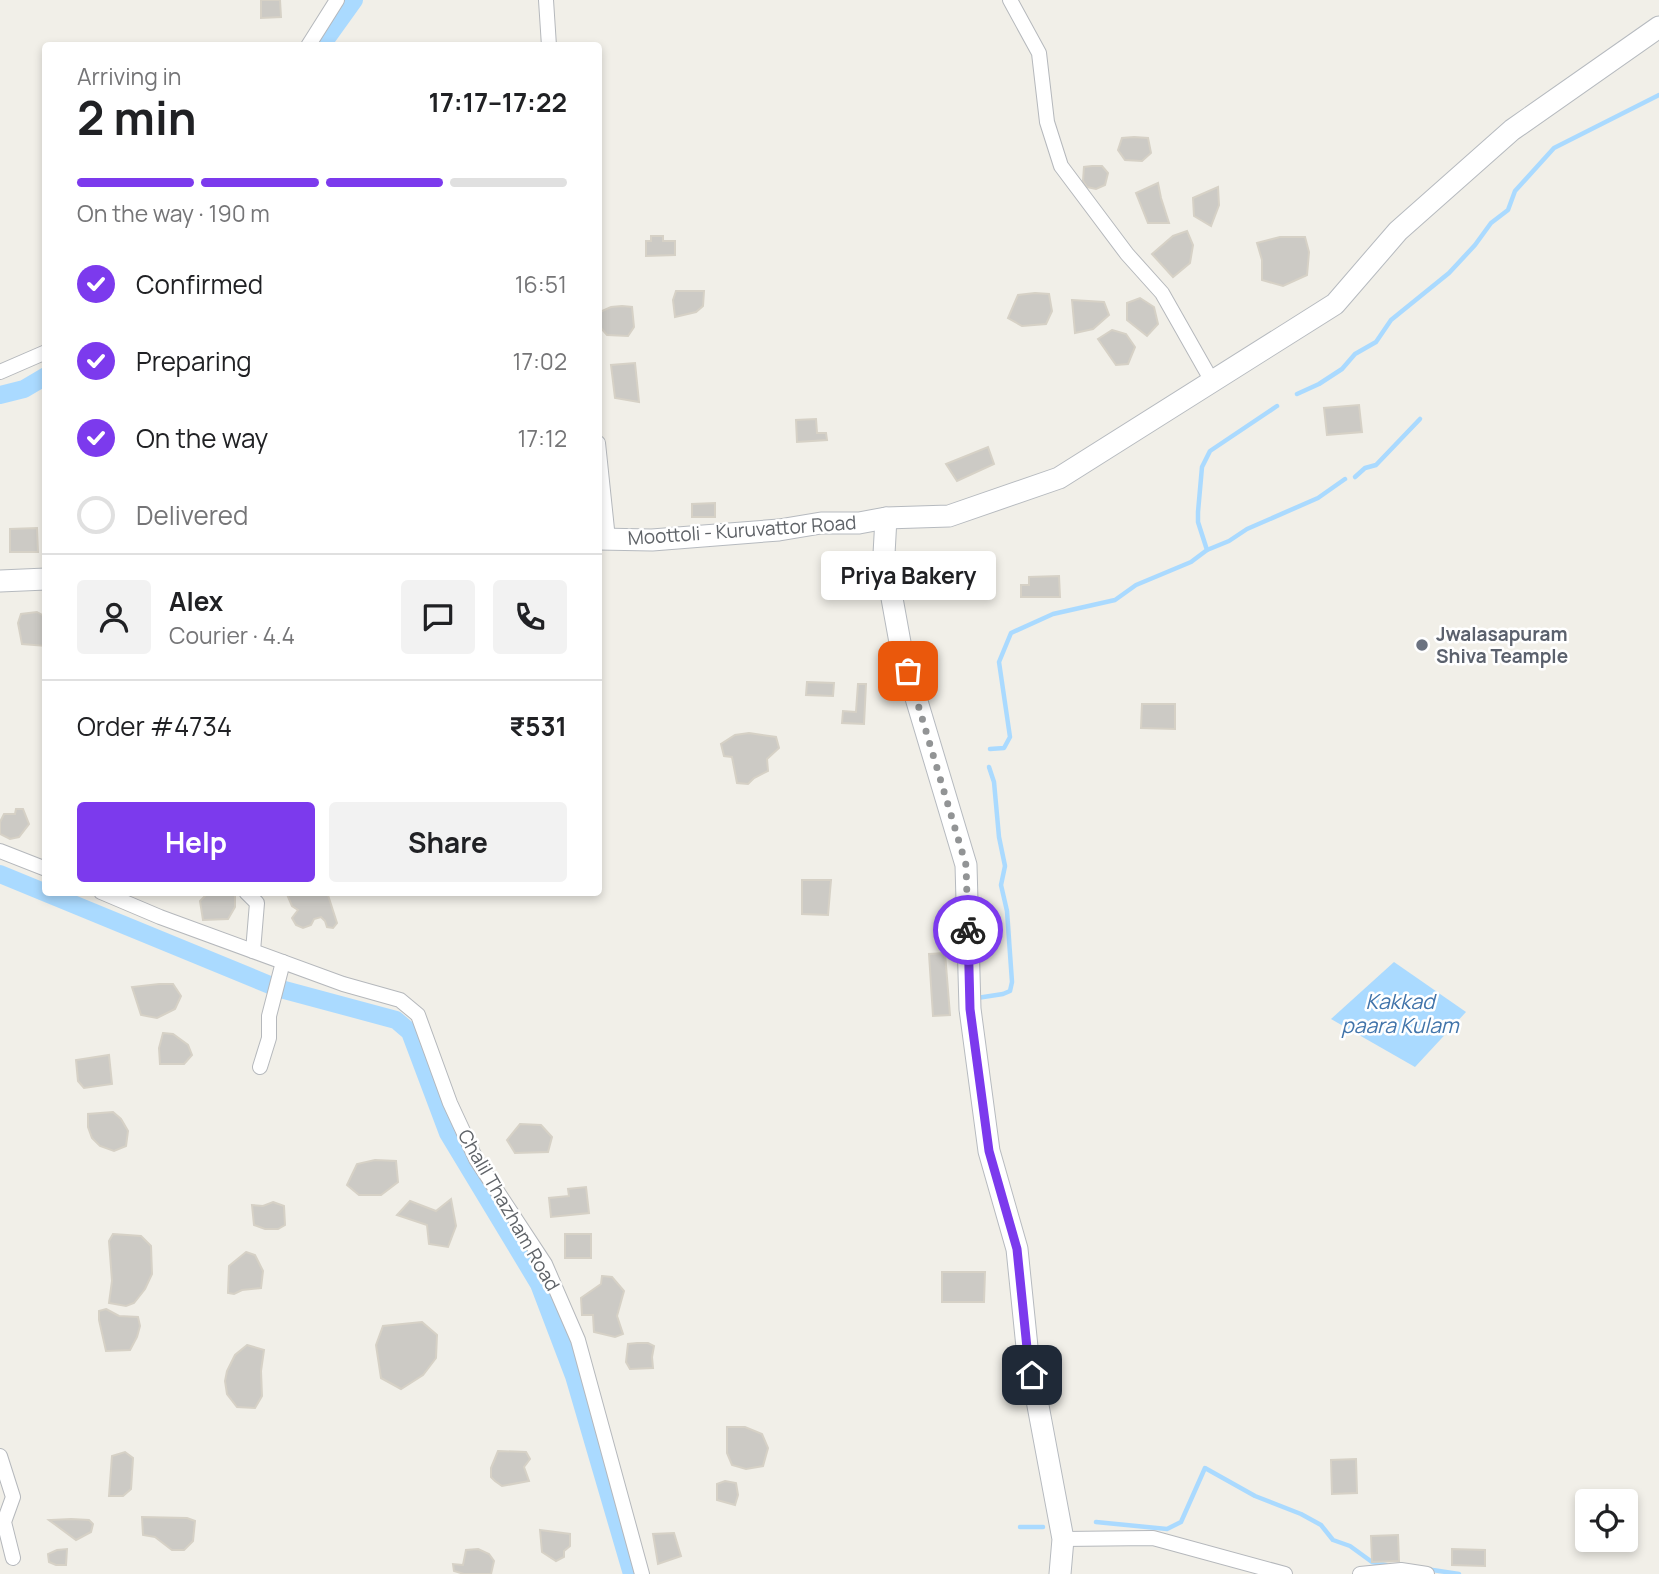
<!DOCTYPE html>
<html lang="en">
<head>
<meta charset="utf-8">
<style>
  body { margin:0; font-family:Manrope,sans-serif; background:#f2f2f2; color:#202124; height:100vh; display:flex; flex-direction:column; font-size:26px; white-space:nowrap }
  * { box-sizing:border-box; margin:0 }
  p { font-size:23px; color:#757577 }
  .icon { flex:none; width:38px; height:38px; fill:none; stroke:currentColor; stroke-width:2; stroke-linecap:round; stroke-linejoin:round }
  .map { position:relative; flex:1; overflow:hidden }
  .panel { position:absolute; left:42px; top:42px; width:560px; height:854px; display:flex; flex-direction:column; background:#fff; border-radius:7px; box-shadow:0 4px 10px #0003 }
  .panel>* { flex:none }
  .fabs { position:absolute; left:1575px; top:1489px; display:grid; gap:14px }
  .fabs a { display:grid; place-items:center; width:63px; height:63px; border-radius:7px; background:#fff; box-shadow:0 4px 10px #0003; font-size:35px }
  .pin { position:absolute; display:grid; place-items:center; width:60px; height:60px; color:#fff; margin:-30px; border-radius:14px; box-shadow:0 4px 10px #0006 }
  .courier { position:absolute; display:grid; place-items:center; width:70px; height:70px; margin:-35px; border:5px solid #7c3aed; border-radius:50%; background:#fff; color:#222; box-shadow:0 2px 9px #0007 }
  .bubble { position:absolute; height:49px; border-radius:7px; background:#fff; box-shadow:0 4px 10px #0003; font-size:23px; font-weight:700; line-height:49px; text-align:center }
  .overview em { font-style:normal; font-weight:700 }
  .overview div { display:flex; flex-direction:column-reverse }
  .overview { display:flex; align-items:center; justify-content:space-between; height:119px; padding:0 35px }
  h1 { font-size:46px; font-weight:700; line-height:52px }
  .bar { display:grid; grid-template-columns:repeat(4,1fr); gap:10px 7px; align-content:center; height:84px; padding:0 35px }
  .bar i { height:9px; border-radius:5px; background:#e0e0e0 }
  .bar .selected { background:#7c3aed }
  .bar p { grid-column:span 4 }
  .line { display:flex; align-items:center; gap:18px; padding:0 35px; border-top:2px solid #e0e0e0 }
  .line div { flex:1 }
  .round { display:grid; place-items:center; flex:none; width:74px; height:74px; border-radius:7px; background:#f2f2f2 }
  ol { padding:0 35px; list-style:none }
  li { display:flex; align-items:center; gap:21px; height:77px }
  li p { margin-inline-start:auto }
  li .icon { padding:7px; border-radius:50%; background:#7c3aed; color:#fff; stroke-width:4 }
  li:last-child { color:#757577 }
  li i { width:38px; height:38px; border:4px solid #e0e0e0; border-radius:50% }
  .primary-button { display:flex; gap:14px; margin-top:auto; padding:14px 35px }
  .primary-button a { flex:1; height:80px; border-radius:7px; background:#7c3aed; color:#fff; font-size:28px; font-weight:700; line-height:80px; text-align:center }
  .primary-button a+a { background:#f2f2f2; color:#202124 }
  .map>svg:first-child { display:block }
  .water { fill:#aadaff }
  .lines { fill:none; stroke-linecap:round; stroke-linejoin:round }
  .stream { stroke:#aadaff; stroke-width:4.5 }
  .canal { stroke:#aadaff; stroke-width:18 }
  .building { fill:#cccac5; stroke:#d6d1c6; stroke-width:2 }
  .minor-casing { stroke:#b5b8bc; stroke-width:16 }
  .secondary-casing { stroke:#b6babf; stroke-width:23 }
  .minor { stroke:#fff; stroke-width:14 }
  .secondary { stroke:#fff; stroke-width:21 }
  .done { stroke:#929495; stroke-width:7; stroke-dasharray:0 12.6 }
  .route { stroke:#7c3aed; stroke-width:9 }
  .worship-dot { fill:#6b7280; stroke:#fff; stroke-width:2.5 }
  .labels { text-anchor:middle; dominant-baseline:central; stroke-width:5; stroke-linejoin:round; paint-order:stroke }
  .street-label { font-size:19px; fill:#5f6368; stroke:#fff }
  .worship-label { font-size:19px; font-weight:bold; fill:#5b616d; stroke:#fff; text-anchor:start }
  .water-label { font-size:21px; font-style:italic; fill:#4174aa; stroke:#fff }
</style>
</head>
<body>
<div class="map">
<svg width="1659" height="1574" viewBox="0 0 1659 1574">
  <rect width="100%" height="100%" fill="#f1efe8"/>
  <polygon class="water" points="1394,962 1466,1012 1415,1067 1331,1019"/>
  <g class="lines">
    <g class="stream">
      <polyline points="1297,394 1319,384 1342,369 1355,354 1376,342 1391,320 1449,273 1475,245 1491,223 1508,210 1515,191 1554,148 1659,95"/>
      <polyline points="1355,477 1365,468 1376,465 1420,419"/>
      <polyline points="1207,550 1229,541 1247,529 1318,498 1345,479"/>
      <polyline points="990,749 1004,748 1010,737 999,662 1011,633 1053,614 1115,600 1136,585 1191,562 1207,550 1198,522 1198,512 1202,467 1210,451 1277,406"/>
      <polyline points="977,998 1003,994 1010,991 1012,982 1007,911 1001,885 1005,866 999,837 994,782 989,767"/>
      <polyline points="1096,1522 1167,1529 1181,1522 1205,1468 1255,1496 1301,1514 1321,1525 1333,1540 1350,1546 1372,1562 1386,1565"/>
      <polyline points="1020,1527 1043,1527"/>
      <polyline points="1426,1569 1459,1574"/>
    </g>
    <g class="canal">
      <polyline points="321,46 354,0"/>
      <polyline points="0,395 24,389 46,376"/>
      <polyline points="0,874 277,988 396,1020 410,1032 448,1133 539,1284 574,1376 632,1574"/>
    </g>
  </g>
  <g class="building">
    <polygon points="261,0 280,0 281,17 261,18"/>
    <polygon points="1134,137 1148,138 1151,153 1142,161 1125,160 1118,150 1122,138"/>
    <polygon points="1092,166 1102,166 1108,173 1105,185 1096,189 1087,187 1083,181 1084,167"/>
    <polygon points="1158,183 1161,198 1169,223 1148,223 1136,193"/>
    <polygon points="1218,187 1219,205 1211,226 1194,216 1193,198"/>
    <polygon points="1187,231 1193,245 1190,263 1173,277 1152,254 1173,236"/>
    <polygon points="651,236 663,236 663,241 675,241 675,255 646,256 646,241 651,241"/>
    <polygon points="1280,237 1305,237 1309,252 1307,275 1283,286 1262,280 1262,260 1257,243"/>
    <polygon points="676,291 704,291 703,306 696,312 675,317 673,300"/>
    <polygon points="1035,293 1049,294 1052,311 1046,324 1022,326 1008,318 1018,295"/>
    <polygon points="1140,298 1154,307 1158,324 1147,336 1127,320 1127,303"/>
    <polygon points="1072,300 1104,302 1109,315 1093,329 1075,333"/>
    <polygon points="622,306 632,307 634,327 628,336 607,335 601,328 600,312 611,307"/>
    <polygon points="1112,330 1126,334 1135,347 1128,364 1116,365 1098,339"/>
    <polygon points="635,363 639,402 615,398 611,365"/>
    <polygon points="1359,405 1362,432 1327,435 1324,408"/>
    <polygon points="816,419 817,433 826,433 827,440 797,442 796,420"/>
    <polygon points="988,447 994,464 957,481 946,464"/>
    <polygon points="715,503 715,517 692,517 692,504"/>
    <polygon points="37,528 38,552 10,552 10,529"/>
    <polygon points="1059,576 1060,597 1021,597 1021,585 1029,585 1029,577"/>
    <polygon points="37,612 46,617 46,646 22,644 18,623 21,614"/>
    <polygon points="807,682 834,683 833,696 806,695"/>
    <polygon points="858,684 866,684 864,724 842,723 843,711 856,712"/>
    <polygon points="1142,704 1175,704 1175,729 1141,728"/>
    <polygon points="749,733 776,737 779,748 767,759 768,771 754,778 748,784 737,783 732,757 724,756 721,744 735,735"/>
    <polygon points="16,809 23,809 29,824 19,837 10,839 0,834 0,822 4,814 15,814"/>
    <polygon points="802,880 831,880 828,915 802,914"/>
    <polygon points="216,892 235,894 235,907 228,919 203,920 200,901 206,895"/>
    <polygon points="286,892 327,892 337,923 333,928 327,927 325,921 321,917 314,919 311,925 303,928 296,925 292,918 298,910 292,906"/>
    <polygon points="945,953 950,1015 933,1016 929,954"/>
    <polygon points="159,984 173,984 181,996 175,1009 157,1018 141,1015 132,987"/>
    <polygon points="163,1033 173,1034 188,1045 192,1055 184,1064 160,1064 159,1048"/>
    <polygon points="109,1055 112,1084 84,1088 78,1081 76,1060"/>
    <polygon points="113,1112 121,1119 128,1131 126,1146 114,1151 100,1146 92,1138 88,1127 88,1114"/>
    <polygon points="520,1124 541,1125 552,1137 548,1152 515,1153 507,1140"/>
    <polygon points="375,1160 396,1161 398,1182 381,1195 359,1195 347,1185 357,1164"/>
    <polygon points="586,1187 589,1213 551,1217 549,1198 569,1196 568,1189"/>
    <polygon points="451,1199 456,1226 448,1247 429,1244 427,1225 397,1215 410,1201 436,1211"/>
    <polygon points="273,1202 284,1206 285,1225 278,1229 265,1229 254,1225 252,1205 263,1206"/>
    <polygon points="113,1234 141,1236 151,1246 152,1274 145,1289 134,1303 126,1306 109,1303 112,1281 109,1241"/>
    <rect x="565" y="1234" width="26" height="24"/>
    <polygon points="246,1252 255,1255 263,1271 261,1288 242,1290 234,1294 228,1293 229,1266"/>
    <polygon points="942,1272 985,1272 984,1302 942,1302"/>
    <polygon points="602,1276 612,1277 624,1291 617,1316 623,1334 615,1337 594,1332 593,1315 582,1315 581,1298 601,1284"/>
    <polygon points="106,1309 119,1316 138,1317 140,1326 137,1337 130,1350 106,1351 99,1320 99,1311"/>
    <polygon points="422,1322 437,1335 436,1358 423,1375 401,1389 381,1378 376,1345 383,1326"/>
    <polygon points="637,1343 648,1343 654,1346 652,1357 653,1368 630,1369 626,1362 628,1344"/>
    <polygon points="247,1345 264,1350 261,1371 262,1396 255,1408 237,1407 227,1394 225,1381 227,1371 235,1355"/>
    <polygon points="727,1427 745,1427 762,1434 768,1448 763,1466 746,1469 732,1465 727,1453"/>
    <polygon points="498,1451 526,1452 530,1459 524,1467 529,1481 502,1486 495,1481 491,1477 491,1468"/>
    <polygon points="125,1452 133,1458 131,1489 123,1496 109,1496 112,1456"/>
    <polygon points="1356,1459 1357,1493 1332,1494 1331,1460"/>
    <polygon points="725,1481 736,1483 738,1495 735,1505 717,1500 717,1484"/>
    <polygon points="142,1517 187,1518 195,1521 193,1541 184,1550 172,1550 155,1537 143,1535"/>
    <polygon points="71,1519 89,1520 93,1524 91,1532 76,1540 49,1520"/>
    <polygon points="540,1530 570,1534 570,1546 564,1551 564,1557 556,1561 542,1552"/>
    <polygon points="674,1533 681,1556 658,1564 653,1534"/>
    <polygon points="1398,1535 1399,1561 1372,1562 1371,1536"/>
    <polygon points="67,1549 66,1565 56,1565 49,1562 48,1554 57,1550"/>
    <polygon points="478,1549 489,1554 494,1561 491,1574 464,1574 454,1571 453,1564 463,1565 466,1550"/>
    <polygon points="1452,1549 1485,1550 1485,1566 1452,1565"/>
  </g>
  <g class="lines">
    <g class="minor-casing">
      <g id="minor">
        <polyline points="546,0 549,46"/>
        <polyline points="1010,0 1039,53 1047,122 1061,166 1127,254 1162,293 1213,383"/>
        <polyline points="308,46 337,0"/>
        <polyline points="0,372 46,352"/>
        <polyline points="598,443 608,539"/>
        <polyline points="0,851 46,869"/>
        <polyline points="101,892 160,917 343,984 400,1000 418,1015 450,1103 476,1159 545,1264 578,1340 642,1574"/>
        <polyline points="246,892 257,903 253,951"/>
        <polyline points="260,1067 269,1038 269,1016 283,962"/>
        <polyline points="0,1456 13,1497 4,1522 13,1558"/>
        <polyline points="1063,1539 1153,1538 1285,1574"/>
        <polyline points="1360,1574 1401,1570 1427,1574"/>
      </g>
    </g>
    <g class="secondary-casing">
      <g id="secondary">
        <polyline points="886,518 884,554 901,648 966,865 970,1009 989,1151 1017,1249 1027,1347 1063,1539 1060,1574"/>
        <polyline points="598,539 652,540 779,530 821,523 859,523 886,518 949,516 1059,478 1335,304 1398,231 1512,130 1659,27"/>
        <polyline points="0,581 46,579"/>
      </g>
    </g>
    <use href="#minor" class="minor"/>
    <use href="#secondary" class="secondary"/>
  </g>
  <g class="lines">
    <polyline class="done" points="908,671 966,865 968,930"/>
    <polyline class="route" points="968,930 970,1009 989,1151 1017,1249 1027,1348 1032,1375"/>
  </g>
  <circle class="worship-dot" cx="1422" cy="645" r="7"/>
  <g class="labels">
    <g class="street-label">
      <text transform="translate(742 530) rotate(-4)">Moottoli - Kuruvattor Road</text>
      <text transform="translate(509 1210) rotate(60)">Chalil Thazham Road</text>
    </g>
    <g class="worship-label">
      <text x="1436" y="634">Jwalasapuram<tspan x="1436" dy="22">Shiva Teample</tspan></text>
    </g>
    <g class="water-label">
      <text x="1400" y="1001">Kakkad<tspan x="1400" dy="24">paara Kulam</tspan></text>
    </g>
  </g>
</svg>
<div class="fabs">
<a><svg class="icon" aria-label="locate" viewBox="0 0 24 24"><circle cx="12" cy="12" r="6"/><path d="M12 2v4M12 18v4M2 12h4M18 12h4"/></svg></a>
</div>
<div class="pin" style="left:908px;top:671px;background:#ea580c"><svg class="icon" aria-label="bag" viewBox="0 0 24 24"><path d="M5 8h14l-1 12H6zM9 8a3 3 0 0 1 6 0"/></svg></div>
<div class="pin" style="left:1032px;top:1375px;background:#1f2937"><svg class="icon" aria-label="home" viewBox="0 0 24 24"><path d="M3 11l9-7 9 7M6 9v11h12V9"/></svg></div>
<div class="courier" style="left:968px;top:930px"><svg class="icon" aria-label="bike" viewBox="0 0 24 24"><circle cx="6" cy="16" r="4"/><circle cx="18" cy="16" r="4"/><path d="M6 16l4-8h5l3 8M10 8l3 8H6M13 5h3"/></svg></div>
<div class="bubble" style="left:821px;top:551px;width:175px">Priya Bakery</div>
<section class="panel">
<div class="overview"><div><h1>2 min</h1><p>Arriving in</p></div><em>17:17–17:22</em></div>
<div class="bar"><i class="selected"></i><i class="selected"></i><i class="selected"></i><i></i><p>On the way · 190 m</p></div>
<ol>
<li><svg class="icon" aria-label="check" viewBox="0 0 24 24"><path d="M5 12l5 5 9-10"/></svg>Confirmed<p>16:51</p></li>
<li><svg class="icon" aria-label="check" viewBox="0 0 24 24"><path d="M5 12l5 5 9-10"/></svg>Preparing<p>17:02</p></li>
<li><svg class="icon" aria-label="check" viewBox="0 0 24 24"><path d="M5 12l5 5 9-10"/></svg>On the way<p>17:12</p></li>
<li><i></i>Delivered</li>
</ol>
<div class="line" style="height:126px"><a class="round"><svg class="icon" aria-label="person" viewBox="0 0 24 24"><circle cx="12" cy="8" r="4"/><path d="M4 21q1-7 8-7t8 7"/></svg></a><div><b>Alex</b><p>Courier · 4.4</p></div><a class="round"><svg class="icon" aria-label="chat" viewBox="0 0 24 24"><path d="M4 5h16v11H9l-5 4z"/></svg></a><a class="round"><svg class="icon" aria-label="phone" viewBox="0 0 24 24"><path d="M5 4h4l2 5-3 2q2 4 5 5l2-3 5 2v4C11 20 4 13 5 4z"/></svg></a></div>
<div class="line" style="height:91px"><div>Order #4734</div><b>₹531</b></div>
<div class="primary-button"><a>Help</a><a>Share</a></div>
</section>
</div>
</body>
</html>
